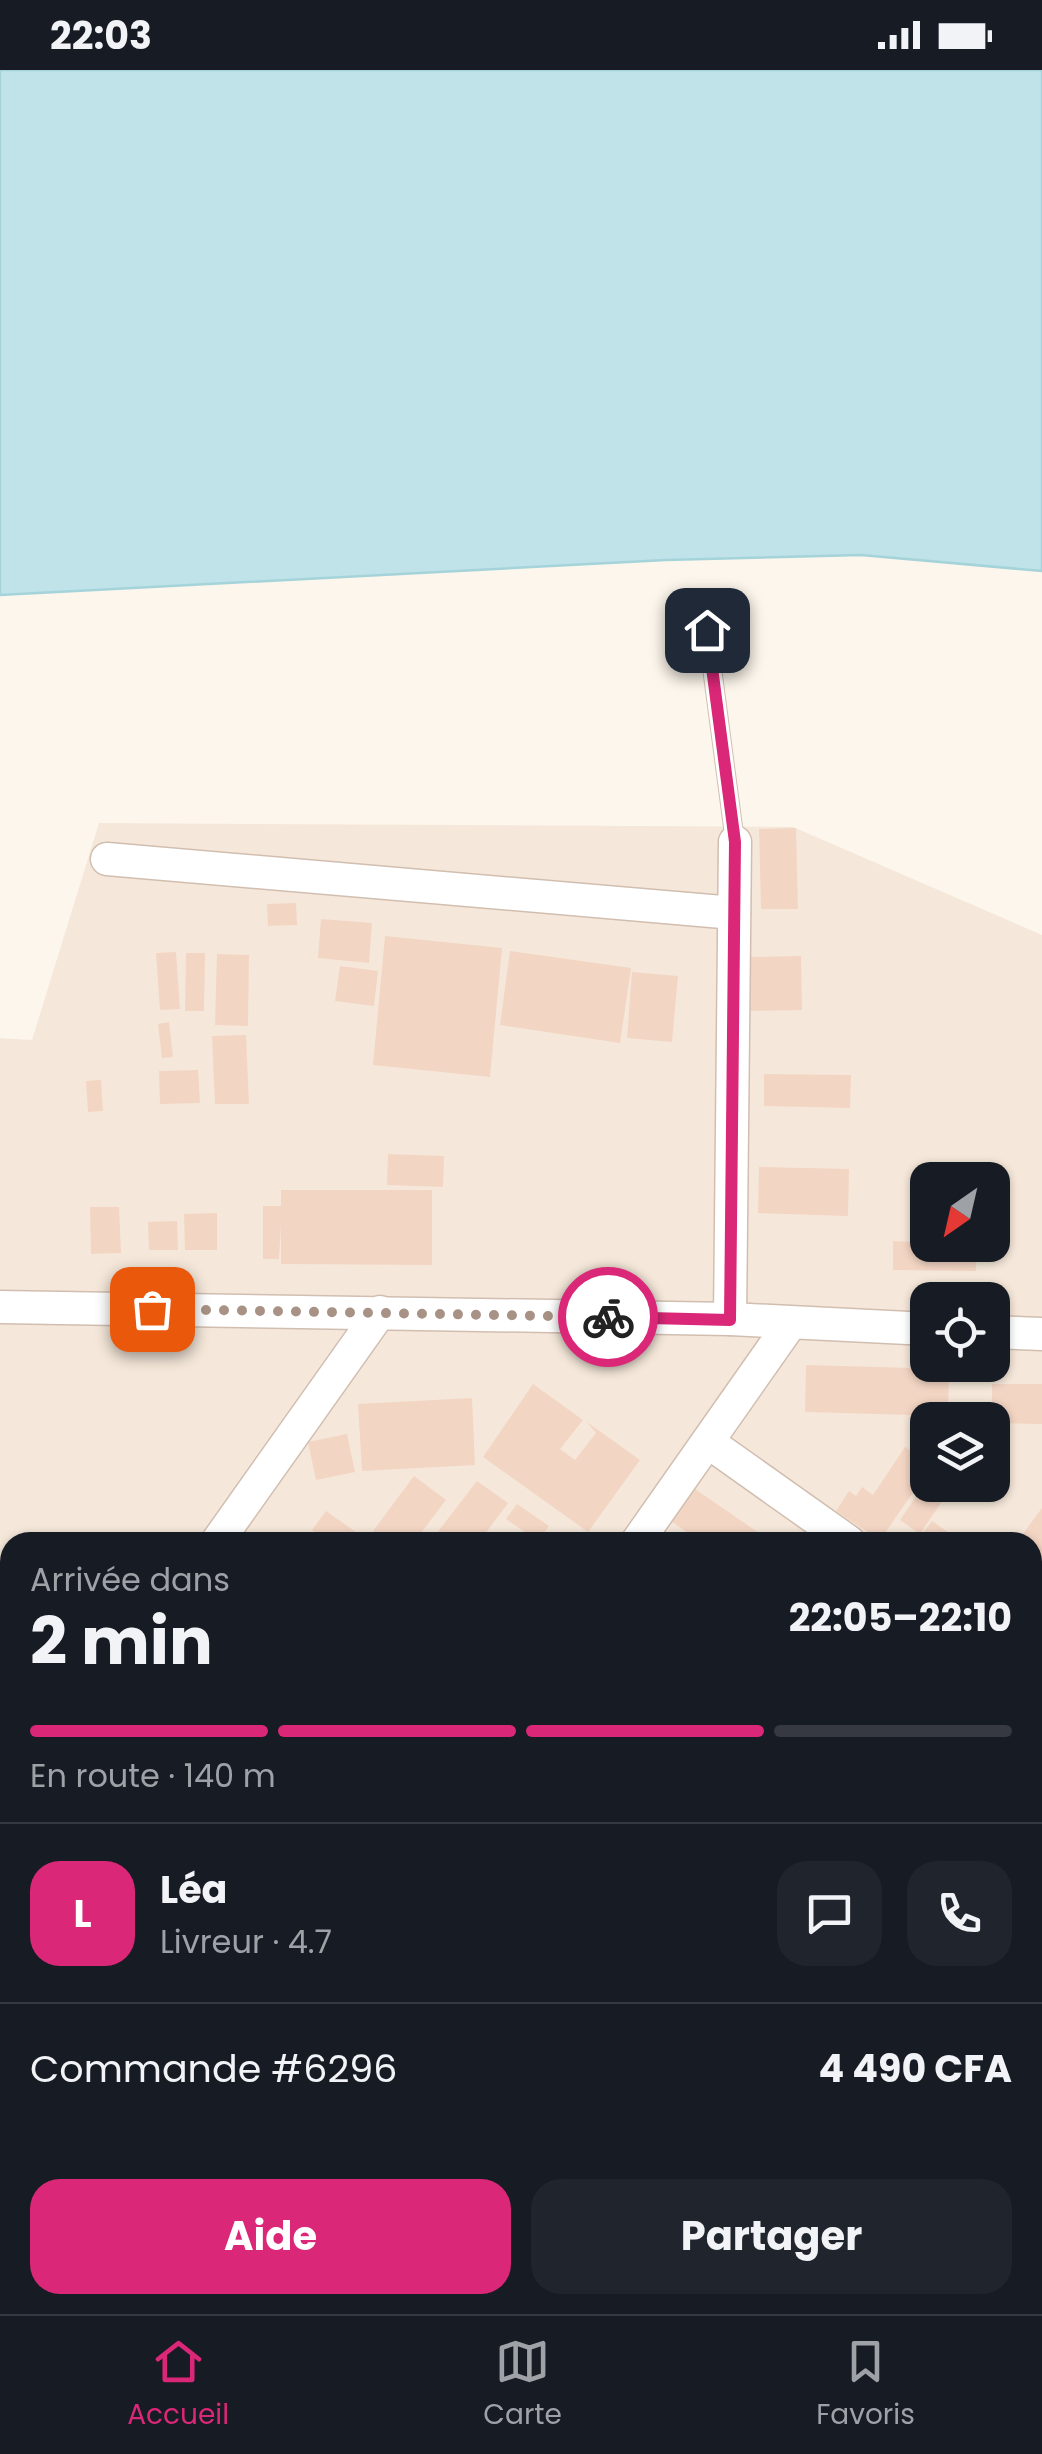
<!DOCTYPE html>
<html lang="fr">
<head>
<meta charset="utf-8">
<style>
  body { margin:0; font-family:Poppins,sans-serif; background:#20242c; color:#f1f3f6; height:100vh; display:flex; flex-direction:column; font-size:38px; white-space:nowrap }
  * { box-sizing:border-box; margin:0 }
  p { font-size:32px; color:#9ea1a6 }
  .icon { flex:none; width:55px; height:55px; fill:none; stroke:currentColor; stroke-width:2; stroke-linecap:round; stroke-linejoin:round }
  .map { position:relative; flex:1; overflow:hidden }
  .side { position:absolute; left:0px; top:1462px; width:1042px; height:782px; display:flex; flex-direction:column; background:#171b24; border-radius:30px 30px 0 0; box-shadow:0 2px 8px #0004 }
  .side>* { flex:none }
  .needle { width:65px; rotate:214deg }
  .controls { position:absolute; left:910px; top:1092px; display:grid; gap:20px }
  .controls a { display:grid; place-items:center; width:100px; height:100px; border-radius:20px; background:#171b24; box-shadow:0 2px 8px #0004; font-size:50px }
  .pin { position:absolute; display:grid; place-items:center; width:85px; height:85px; color:#fff; margin:-42px; border-radius:20px; box-shadow:0 5px 15px #0006 }
  .courier { position:absolute; display:grid; place-items:center; width:100px; height:100px; margin:-50px; border:8px solid #db2777; border-radius:50%; background:#fff; color:#222; box-shadow:0 2px 12px #0007 }
  .headline em { font-style:normal; font-weight:700 }
  .headline div { display:flex; flex-direction:column-reverse }
  .headline { display:flex; align-items:center; justify-content:space-between; height:170px; padding:0 30px }
  h1 { font-size:65px; font-weight:700; line-height:75px }
  .bar { display:grid; grid-template-columns:repeat(4,1fr); gap:15px 10px; align-content:center; height:120px; padding:0 30px }
  .bar i { height:12px; border-radius:8px; background:#363941 }
  .bar .on { background:#db2777 }
  .bar p { grid-column:span 4 }
  .line { display:flex; align-items:center; gap:25px; padding:0 30px; border-top:2px solid #363941 }
  .line div { flex:1 }
  .round { display:grid; place-items:center; flex:none; width:105px; height:105px; border-radius:30px; background:#20242c }
  .primary-button { display:flex; gap:20px; margin-top:auto; padding:20px 30px }
  .primary-button a { flex:1; height:115px; border-radius:30px; background:#db2777; color:#fff; font-size:40px; font-weight:700; line-height:115px; text-align:center }
  .primary-button a+a { background:#20242c; color:#f1f3f6 }
  .status { display:flex; justify-content:space-between; align-items:center; height:70px; padding:0 50px; background:#171b24; direction:ltr }
  .status svg { height:28px; fill:currentColor }
  .menu { display:flex; justify-content:space-around; align-items:center; height:140px; border-top:2px solid #363941; background:#171b24; font-size:28px; color:#9ea1a6 }
  .menu a { display:grid; justify-items:center; gap:5px }
  .menu .on { color:#db2777 }
  .map>svg:first-child { display:block }
  .residential { fill:#f5e8da; fill-rule:evenodd }
  .water { fill:#bfe3e8; stroke:#a5d3da; stroke-width:2.5 }
  .building { fill:#f3d5c3 }
  .lines { fill:none; stroke-linecap:round; stroke-linejoin:round }
  .lane-casing { stroke:#d1beb0; stroke-width:20 }
  .street-casing { stroke:#d1beb0; stroke-width:35 }
  .lane { stroke:#fff; stroke-width:18 }
  .street { stroke:#fff; stroke-width:32 }
  .done { stroke:#a89285; stroke-width:10; stroke-dasharray:0 18 }
  .route { stroke:#db2777; stroke-width:12 }
</style>
</head>
<body>
<div class="status"><b>22:03</b><svg viewBox="0 0 49 12"><path d="M0 12V9h3v3zM5 12V6h3v6zM10 12V3h3v9zM15 12V0h3v12zM26 1h20v11H26zM47 4h2v5h-2z"/></svg></div>
<div class="map">
<svg width="1042" height="2244" viewBox="0 0 1042 2244">
  <rect width="100%" height="100%" fill="#fdf6ec"/>
  <path class="residential" d="M99,753l694,4 249,108v1379h-1042v-1276l32,2zM928,1110h64v65h-64zM928,1230h64v65h-64zM928,1350h64v65h-64zM10,1472h1022v763h-1022z"/>
  <polygon class="water" points="0,0 1042,0 1042,501 861,485 666,490 0,525"/>
  <g class="building">
    <polygon points="796,758 798,839 761,839 759,759"/>
    <polygon points="296,833 297,855 268,856 267,834"/>
    <polygon points="321,849 372,853 369,893 318,888"/>
    <polygon points="385,866 502,878 490,1007 373,995"/>
    <polygon points="510,881 631,898 620,973 500,955"/>
    <polygon points="176,882 180,939 160,940 156,883"/>
    <polygon points="186,883 205,883 204,941 185,941"/>
    <polygon points="217,884 249,885 248,956 215,955"/>
    <polygon points="801,886 802,940 746,941 745,887"/>
    <polygon points="340,896 378,901 374,936 335,931"/>
    <polygon points="632,902 678,906 672,972 627,968"/>
    <polygon points="169,952 173,987 162,988 158,954"/>
    <polygon points="246,965 249,1034 215,1034 212,966"/>
    <polygon points="198,1000 200,1033 160,1034 159,1001"/>
    <polygon points="764,1004 851,1005 850,1038 764,1036"/>
    <polygon points="101,1010 103,1041 88,1042 86,1011"/>
    <polygon points="388,1084 444,1086 443,1117 387,1115"/>
    <polygon points="759,1097 849,1099 848,1146 758,1143"/>
    <polygon points="281,1120 432,1120 432,1195 281,1194 281,1153 279,1189 263,1189 263,1136 281,1136"/>
    <polygon points="90,1137 119,1137 121,1183 91,1184"/>
    <polygon points="217,1143 217,1180 185,1180 184,1144"/>
    <polygon points="177,1151 178,1180 149,1180 148,1152"/>
    <polygon points="893,1171 976,1175 976,1201 893,1200"/>
    <polygon points="806,1295 949,1299 948,1346 805,1342"/>
    <polygon points="533,1314 583,1350 560,1379 575,1390 596,1363 587,1352 640,1390 588,1462 483,1387"/>
    <polygon points="992,1314 1042,1314 1042,1354 992,1353"/>
    <polygon points="472,1328 475,1395 362,1401 358,1334"/>
    <polygon points="347,1364 355,1402 316,1410 308,1372"/>
    <polygon points="905,1377 928,1392 928,1401 880,1470 836,1441 849,1421 856,1426 862,1417 873,1425"/>
    <polygon points="414,1406 446,1430 414,1472 388,1472 373,1461"/>
    <polygon points="928,1409 928,1415 953,1415 920,1464 900,1450"/>
    <polygon points="477,1411 508,1433 479,1472 430,1472"/>
    <polygon points="695,1419 772,1472 701,1472 672,1452"/>
    <polygon points="517,1434 549,1456 538,1471 506,1449"/>
    <polygon points="1042,1438 1042,1503 1032,1517 1032,1472 1017,1472"/>
    <polygon points="326,1441 370,1472 328,1472 312,1460"/>
    <polygon points="932,1451 962,1472 916,1472"/>
    <polygon points="1039,1513 1042,1515 1042,1582 1032,1576 1032,1523"/>
    <polygon points="1032,1656 1042,1663 1042,1727 1032,1720"/>
    <polygon points="1042,1794 1042,1840 1032,1834 1032,1809"/>
    <polygon points="10,1812 10,1861 0,1855 0,1827"/>
    <polygon points="1032,1897 1042,1905 1042,1931 1032,1925"/>
    <polygon points="0,1939 10,1946 10,1998 0,1991"/>
    <polygon points="1032,1963 1042,1969 1042,2031 1032,2025"/>
    <polygon points="0,2003 10,2010 10,2056 0,2049"/>
    <polygon points="4,2157 10,2161 10,2235 51,2235 46,2244 0,2244 0,2164"/>
    <polygon points="207,2235 287,2235 281,2244 220,2244"/>
    <polygon points="303,2235 333,2235 346,2244 297,2244"/>
    <polygon points="363,2235 388,2235 384,2240 389,2244 357,2244"/>
    <polygon points="420,2235 449,2235 443,2244 431,2244"/>
    <polygon points="553,2235 604,2235 598,2244 546,2244"/>
    <polygon points="631,2235 698,2235 710,2244 625,2244"/>
    <polygon points="704,2235 726,2235 720,2244"/>
    <polygon points="730,2235 767,2235 761,2244 724,2244"/>
    <polygon points="795,2235 834,2235 841,2240 839,2244 808,2244"/>
    <polygon points="863,2235 893,2235 886,2244 876,2244"/>
  </g>
  <g class="lines">
    <g class="lane-casing">
      <polyline id="lane" points="707,560 735,772"/>
    </g>
    <g class="street-casing">
      <g id="street">
        <polyline points="107,789 734,843"/>
        <polyline points="0,1237 730,1249 928,1259"/>
        <polyline points="730,1249 735,772"/>
        <polyline points="992,1262 1042,1264"/>
        <polyline points="708,1372 849,1472"/>
        <polyline points="217,1472 380,1242"/>
        <polyline points="637,1472 790,1254"/>
        <polyline points="1032,1604 1042,1610"/>
        <polyline points="0,1780 10,1766"/>
        <polyline points="1032,2143 1042,2130"/>
        <polyline points="95,2244 102,2235"/>
        <polyline points="511,2244 518,2235"/>
        <polyline points="962,2244 968,2235"/>
      </g>
    </g>
    <use href="#lane" class="lane"/>
    <use href="#street" class="street"/>
  </g>
  <g class="lines">
    <polyline class="done" points="152,1239 608,1247"/>
    <polyline class="route" points="608,1247 730,1250 735,772 707,560"/>
  </g>
</svg>
<div class="controls">
<a><svg class="needle" viewBox="-14 -14 28 28"><path d="M0-13l5 13h-10z" fill="#e53935"/><path d="M0 13l5-13h-10z" fill="#9ea1a6"/></svg></a>
<a><svg class="icon" aria-label="locate" viewBox="0 0 24 24"><circle cx="12" cy="12" r="6"/><path d="M12 2v4M12 18v4M2 12h4M18 12h4"/></svg></a>
<a><svg class="icon" aria-label="layers" viewBox="0 0 24 24"><path d="M12 4l9 5-9 5-9-5zM3 14l9 5 9-5"/></svg></a>
</div>
<div class="pin" style="left:152px;top:1239px;background:#ea580c"><svg class="icon" aria-label="bag" viewBox="0 0 24 24"><path d="M5 8h14l-1 12H6zM9 8a3 3 0 0 1 6 0"/></svg></div>
<div class="pin" style="left:707px;top:560px;background:#1f2937"><svg class="icon" aria-label="home" viewBox="0 0 24 24"><path d="M3 11l9-7 9 7M6 9v11h12V9"/></svg></div>
<div class="courier" style="left:608px;top:1247px"><svg class="icon" aria-label="bike" viewBox="0 0 24 24"><circle cx="6" cy="16" r="4"/><circle cx="18" cy="16" r="4"/><path d="M6 16l4-8h5l3 8M10 8l3 8H6M13 5h3"/></svg></div>
<section class="side">
<div class="headline"><div><h1>2 min</h1><p>Arrivée dans</p></div><em>22:05–22:10</em></div>
<div class="bar"><i class="on"></i><i class="on"></i><i class="on"></i><i></i><p>En route · 140 m</p></div>
<div class="line" style="height:180px"><b class="round" style="background:#db2777;color:#fff">L</b><div><b>Léa</b><p>Livreur · 4.7</p></div><a class="round"><svg class="icon" aria-label="chat" viewBox="0 0 24 24"><path d="M4 5h16v11H9l-5 4z"/></svg></a><a class="round"><svg class="icon" aria-label="phone" viewBox="0 0 24 24"><path d="M5 4h4l2 5-3 2q2 4 5 5l2-3 5 2v4C11 20 4 13 5 4z"/></svg></a></div>
<div class="line" style="height:130px"><div>Commande #6296</div><b>4 490 CFA</b></div>
<div class="primary-button"><a>Aide</a><a>Partager</a></div>
</section>
</div>
<nav class="menu">
<a class="on"><svg class="icon" aria-label="home" viewBox="0 0 24 24"><path d="M3 11l9-7 9 7M6 9v11h12V9"/></svg>Accueil</a>
<a><svg class="icon" aria-label="map" viewBox="0 0 24 24"><path d="M3 6l6-2 6 2 6-2v14l-6 2-6-2-6 2zM9 4v14M15 6v14"/></svg>Carte</a>
<a><svg class="icon" aria-label="saved" viewBox="0 0 24 24"><path d="M7 4h10v16l-5-4-5 4z"/></svg>Favoris</a>
</nav>
</body>
</html>
